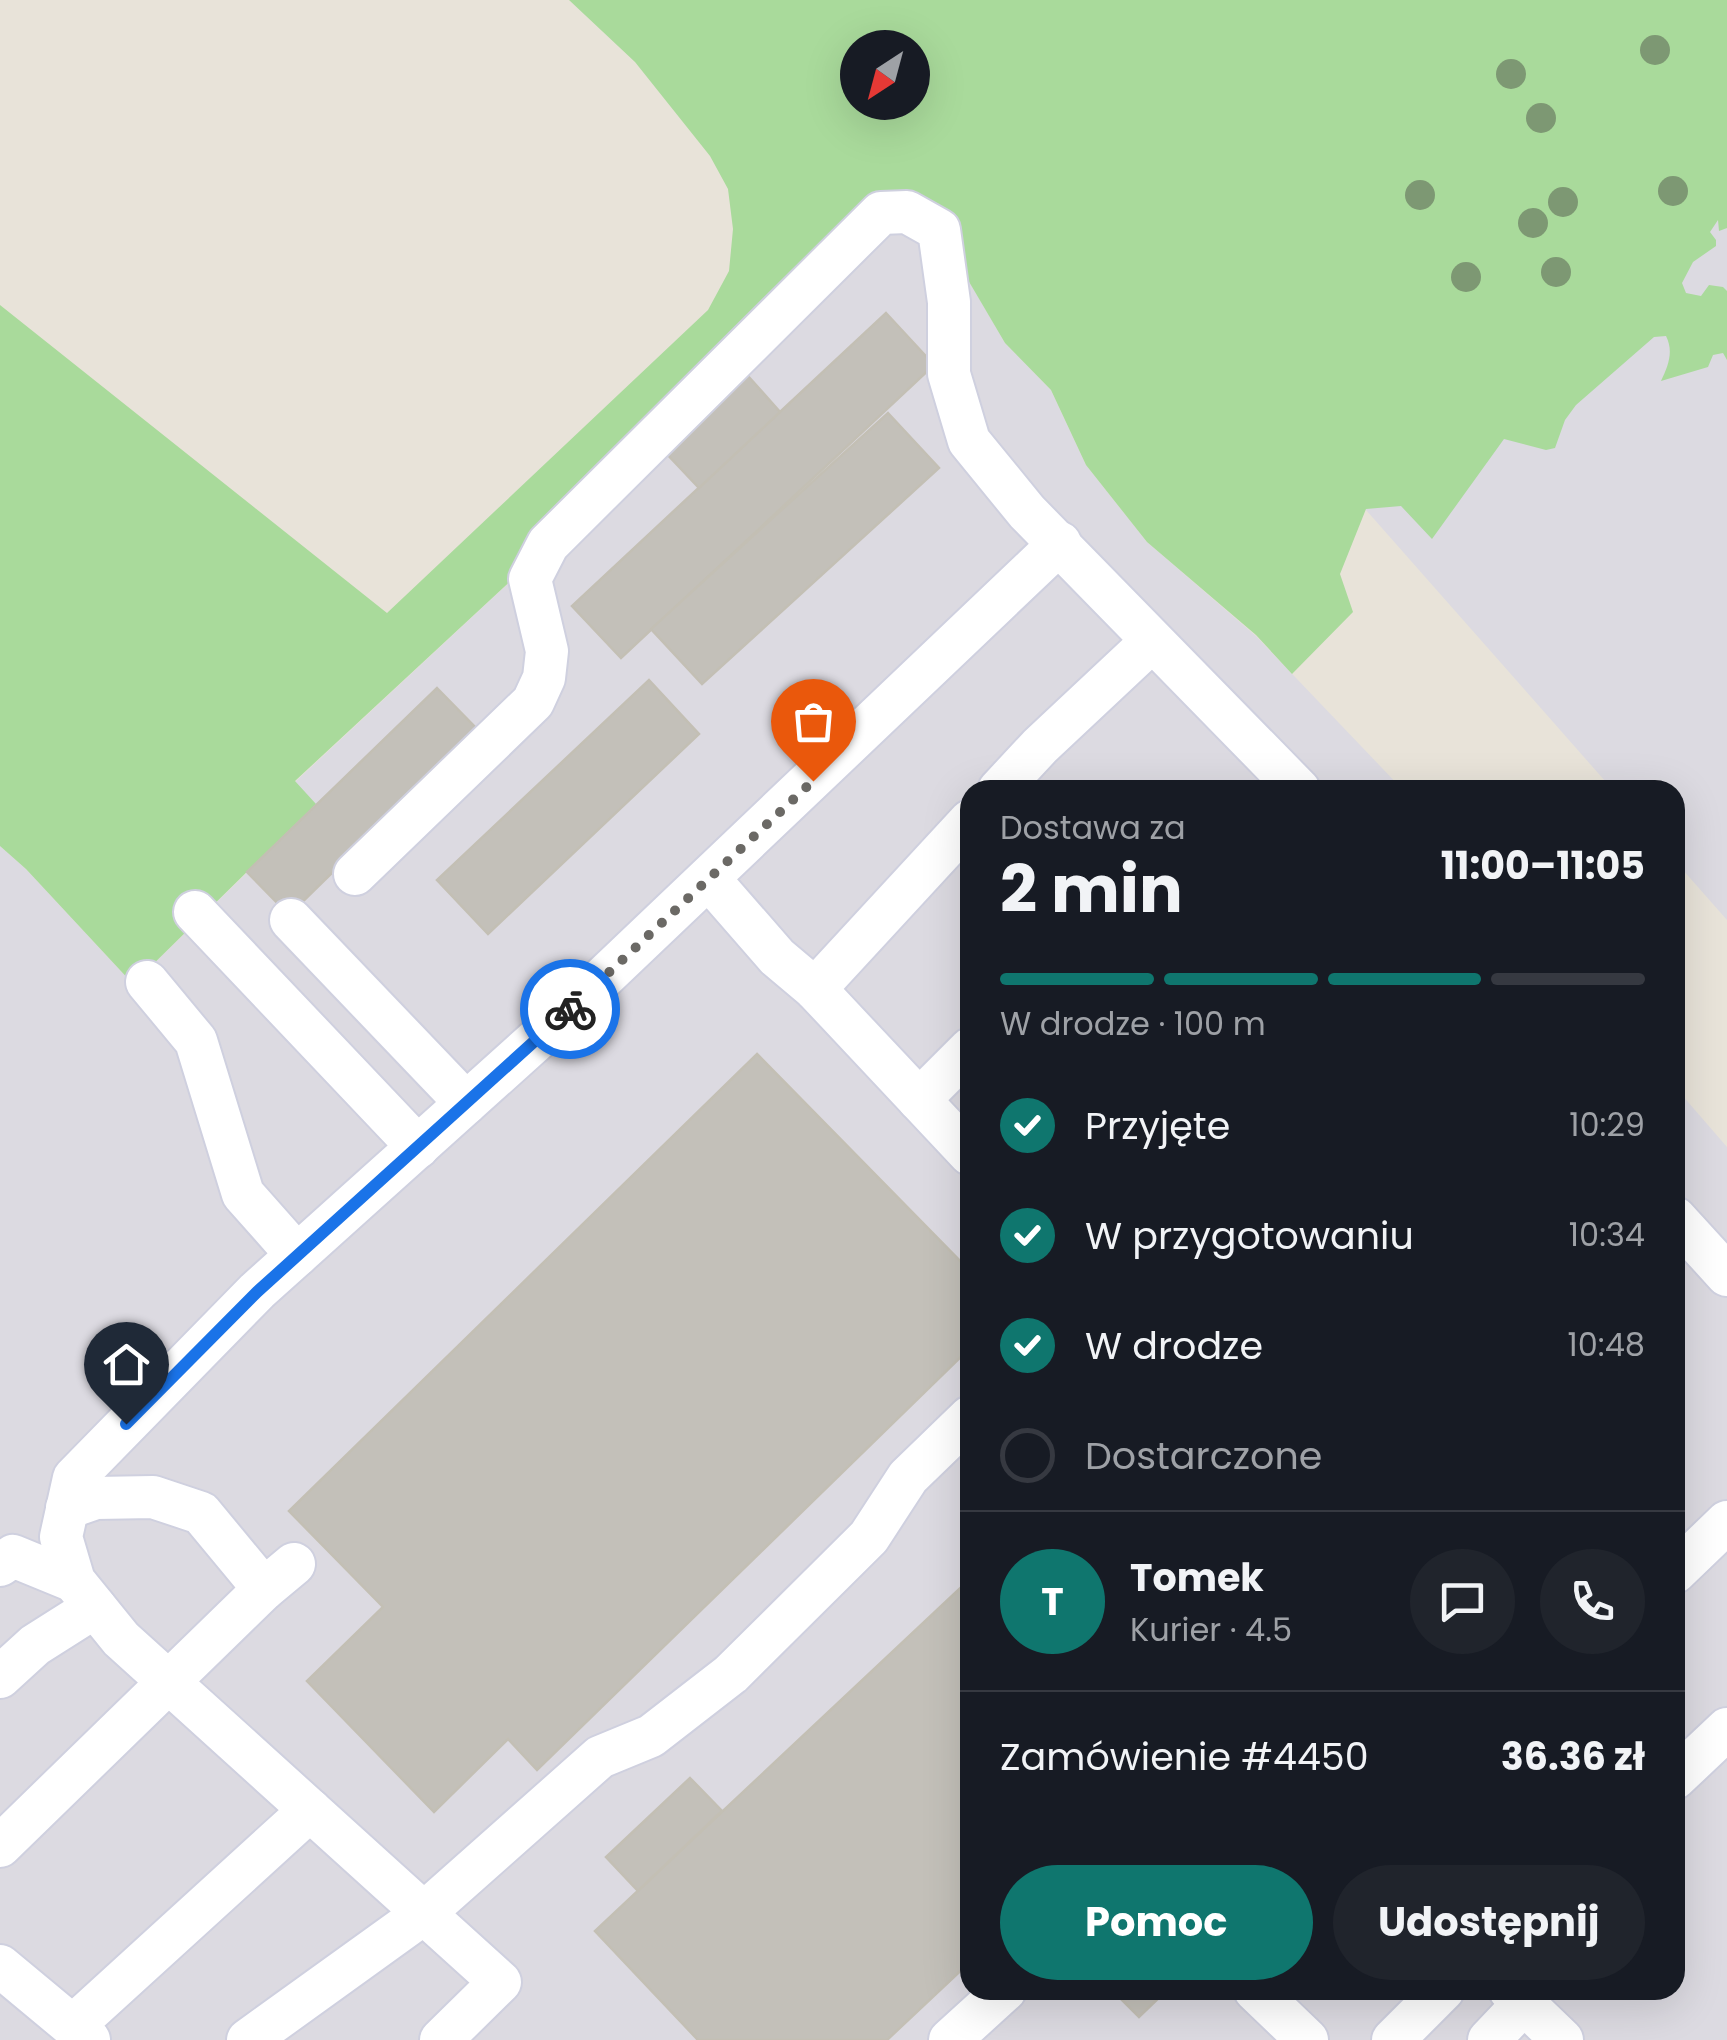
<!DOCTYPE html>
<html lang="pl">
<head>
<meta charset="utf-8">
<style>
  body { margin:0; font-family:Poppins,sans-serif; background:#20242c; color:#f1f3f6; height:100vh; display:flex; flex-direction:column; font-size:38px; white-space:nowrap }
  * { box-sizing:border-box; margin:0 }
  p { font-size:32px; color:#9ea1a6 }
  .icon { flex:none; width:55px; height:55px; fill:none; stroke:currentColor; stroke-width:2; stroke-linecap:round; stroke-linejoin:round }
  .map { position:relative; flex:1; overflow:hidden }
  .details { position:absolute; left:960px; top:780px; width:725px; height:1220px; display:flex; flex-direction:column; background:#171b24; border-radius:30px; box-shadow:0 10px 40px #0002 }
  .details>* { flex:none }
  .needle { width:65px; rotate:216deg }
  .fabs { position:absolute; left:840px; top:30px; display:grid; gap:20px }
  .fabs a { display:grid; place-items:center; width:90px; height:90px; border-radius:50%; background:#171b24; box-shadow:0 10px 40px #0002; font-size:50px }
  .pin { position:absolute; display:grid; place-items:center; width:85px; height:85px; color:#fff; margin:-102px -42px; border-radius:50% 50% 50% 0; rotate:-45deg; box-shadow:0 0 10px #0007 }
  .pin .icon { rotate:45deg }
  .courier { position:absolute; display:grid; place-items:center; width:100px; height:100px; margin:-50px; border:8px solid #1a73e8; border-radius:50%; background:#fff; color:#222; box-shadow:0 2px 12px #0007 }
  .head em { font-style:normal; font-weight:700 }
  .head div { display:flex; flex-direction:column-reverse }
  .head { display:flex; align-items:center; justify-content:space-between; height:170px; padding:0 40px }
  h1 { font-size:65px; font-weight:700; line-height:75px }
  .bar { display:grid; grid-template-columns:repeat(4,1fr); gap:15px 10px; align-content:center; height:120px; padding:0 40px }
  .bar i { height:12px; border-radius:8px; background:#363941 }
  .bar .selected { background:#0f766e }
  .bar p { grid-column:span 4 }
  .line { display:flex; align-items:center; gap:25px; padding:0 40px; border-top:2px solid #363941 }
  .line div { flex:1 }
  .round { display:grid; place-items:center; flex:none; width:105px; height:105px; border-radius:52px; background:#20242c }
  ol { padding:0 40px; list-style:none }
  li { display:flex; align-items:center; gap:30px; height:110px }
  li p { margin-inline-start:auto }
  li .icon { padding:10px; border-radius:50%; background:#0f766e; color:#fff; stroke-width:4 }
  li:last-child { color:#9ea1a6 }
  li i { width:55px; height:55px; border:5px solid #363941; border-radius:50% }
  .primary-button { display:flex; gap:20px; margin-top:auto; padding:20px 40px }
  .primary-button a { flex:1; height:115px; border-radius:60px; background:#0f766e; color:#fff; font-size:40px; font-weight:700; line-height:115px; text-align:center }
  .primary-button a+a { background:#20242c; color:#f1f3f6 }
  .map>svg:first-child { display:block }
  .industrial { fill:#dcdae1 }
  .green { fill:#a9da9b; fill-rule:evenodd }
  .building { fill:#c3c0b9; stroke:#c3bfb4; stroke-width:2.5 }
  .lines { fill:none; stroke-linecap:round; stroke-linejoin:round }
  .minor-casing { stroke:#cfd0df; stroke-width:46 }
  .minor { stroke:#fff; stroke-width:42 }
  .tree { fill:#7d9873 }
  .done { stroke:#6b6965; stroke-width:10; stroke-dasharray:0 18 }
  .route { stroke:#1a73e8; stroke-width:12 }
</style>
</head>
<body>
<div class="map">
<svg width="1727" height="2040" viewBox="0 0 1727 2040">
  <rect width="100%" height="100%" fill="#e8e3d9"/>
  <g class="industrial">
    <polygon points="1727,0 1727,920 1675,861 1675,790 1613,790 977,69"/>
    <polygon points="921,199 1005,343 1051,390 1086,465 1147,542 1256,636 1403,790 970,790 970,1990 1675,1990 1675,1087 1727,1147 1727,2040 0,2040 0,846 26,869 133,984 316,805 295,782"/>
  </g>
  <path class="green" d="M569,0h1158v228l-8,3 -1,-11 -8,12 6,8v6l-23,16 -11,21 4,10 15,3 8,-11 14,2 4,4v69l-4,-7 -10,2 -5,12 -47,14c7,-15 13,-29 5,-45l-12,1 -78,68 -11,15 -10,28 -9,2 -42,-11 -72,100 -31,-33 -35,3 -26,65 13,38 -61,62 -36,-39 -109,-93 -61,-77 -35,-75 -46,-47 -84,-143 -626,581 21,23 -183,180 -107,-115 -26,-23v-541l387,308 321,-303 21,-39 4,-42 -5,-40 -18,-33 -75,-94zM858,48h54v54h-54z"/>
  <g class="building">
    <polygon points="886,313 934,365 621,658 572,606"/>
    <polygon points="748,376 780,412 699,488 666,453"/>
    <polygon points="888,413 939,468 702,684 651,629"/>
    <polygon points="649,680 699,734 488,934 437,880"/>
    <polygon points="437,688 478,730 289,915 247,872"/>
    <polygon points="757,1054 970,1271 970,1348 537,1770 508,1739 434,1812 307,1681 383,1607 289,1511"/>
    <polygon points="970,1579 970,1962 887,2040 698,2040 595,1931"/>
    <polygon points="690,1778 722,1811 638,1891 606,1857"/>
    <polygon points="1112,1990 1167,1990 1139,2017"/>
  </g>
  <g class="lines">
    <g class="minor-casing">
      <g id="minor">
        <polyline points="999,790 1040,746 1152,641"/>
        <polyline points="355,874 533,702 544,678 547,651 530,579 548,544 881,213 907,212 939,230 949,302 949,374 969,441 1027,512 1299,790"/>
        <polyline points="709,879 777,957 815,989 970,1154"/>
        <polyline points="195,912 418,1147"/>
        <polyline points="291,920 466,1103"/>
        <polyline points="147,982 196,1041 243,1194 297,1255"/>
        <polyline points="815,989 970,821"/>
        <polyline points="919,1100 970,1049"/>
        <polyline points="1675,1218 1727,1275"/>
        <polyline points="67,1508 96,1498 153,1497 201,1513 264,1589"/>
        <polyline points="0,1565 13,1556 74,1581"/>
        <polyline points="1675,1572 1727,1522"/>
        <polyline points="0,1677 35,1645 95,1607"/>
        <polyline points="1675,1778 1727,1729"/>
        <polyline points="0,1846 264,1589 294,1564"/>
        <polyline points="0,1966 89,2040"/>
        <polyline points="1255,1990 1307,2040"/>
        <polyline points="1510,1990 1562,2040"/>
        <polyline points="73,2026 310,1810"/>
        <polyline points="248,2040 423,1914 600,1757 651,1736 731,1674 869,1537 908,1477 970,1417"/>
        <polyline points="441,2040 500,1982 121,1639 74,1581 61,1537 74,1478 257,1291 563,1016 1060,543"/>
        <polyline points="950,2040 1005,1990"/>
        <polyline points="1393,2040 1443,1990"/>
        <polyline points="1489,2040 1525,2002"/>
      </g>
    </g>
    <use href="#minor" class="minor"/>
  </g>
  <g class="tree">
    <circle cx="1655" cy="50" r="15"/>
    <circle cx="1511" cy="74" r="15"/>
    <circle cx="1541" cy="118" r="15"/>
    <circle cx="1673" cy="191" r="15"/>
    <circle cx="1420" cy="195" r="15"/>
    <circle cx="1563" cy="202" r="15"/>
    <circle cx="1533" cy="223" r="15"/>
    <circle cx="1556" cy="272" r="15"/>
    <circle cx="1466" cy="277" r="15"/>
  </g>
  <g class="lines">
    <polyline class="done" points="570,1009 813,781"/>
    <polyline class="route" points="126,1424 257,1292 570,1009"/>
  </g>
</svg>
<div class="fabs">
<a><svg class="needle" viewBox="-14 -14 28 28"><path d="M0-13l5 13h-10z" fill="#e53935"/><path d="M0 13l5-13h-10z" fill="#9ea1a6"/></svg></a>
</div>
<div class="pin" style="left:813px;top:781px;background:#ea580c"><svg class="icon" aria-label="bag" viewBox="0 0 24 24"><path d="M5 8h14l-1 12H6zM9 8a3 3 0 0 1 6 0"/></svg></div>
<div class="pin" style="left:126px;top:1424px;background:#1f2937"><svg class="icon" aria-label="home" viewBox="0 0 24 24"><path d="M3 11l9-7 9 7M6 9v11h12V9"/></svg></div>
<div class="courier" style="left:570px;top:1009px"><svg class="icon" aria-label="bike" viewBox="0 0 24 24"><circle cx="6" cy="16" r="4"/><circle cx="18" cy="16" r="4"/><path d="M6 16l4-8h5l3 8M10 8l3 8H6M13 5h3"/></svg></div>
<section class="details">
<div class="head"><div><h1>2 min</h1><p>Dostawa za</p></div><em>11:00–11:05</em></div>
<div class="bar"><i class="selected"></i><i class="selected"></i><i class="selected"></i><i></i><p>W drodze · 100 m</p></div>
<ol>
<li><svg class="icon" aria-label="check" viewBox="0 0 24 24"><path d="M5 12l5 5 9-10"/></svg>Przyjęte<p>10:29</p></li>
<li><svg class="icon" aria-label="check" viewBox="0 0 24 24"><path d="M5 12l5 5 9-10"/></svg>W przygotowaniu<p>10:34</p></li>
<li><svg class="icon" aria-label="check" viewBox="0 0 24 24"><path d="M5 12l5 5 9-10"/></svg>W drodze<p>10:48</p></li>
<li><i></i>Dostarczone</li>
</ol>
<div class="line" style="height:180px"><b class="round" style="background:#0f766e;color:#fff">T</b><div><b>Tomek</b><p>Kurier · 4.5</p></div><a class="round"><svg class="icon" aria-label="chat" viewBox="0 0 24 24"><path d="M4 5h16v11H9l-5 4z"/></svg></a><a class="round"><svg class="icon" aria-label="phone" viewBox="0 0 24 24"><path d="M5 4h4l2 5-3 2q2 4 5 5l2-3 5 2v4C11 20 4 13 5 4z"/></svg></a></div>
<div class="line" style="height:130px"><div>Zamówienie #4450</div><b>36.36 zł</b></div>
<div class="primary-button"><a>Pomoc</a><a>Udostępnij</a></div>
</section>
</div>
</body>
</html>
